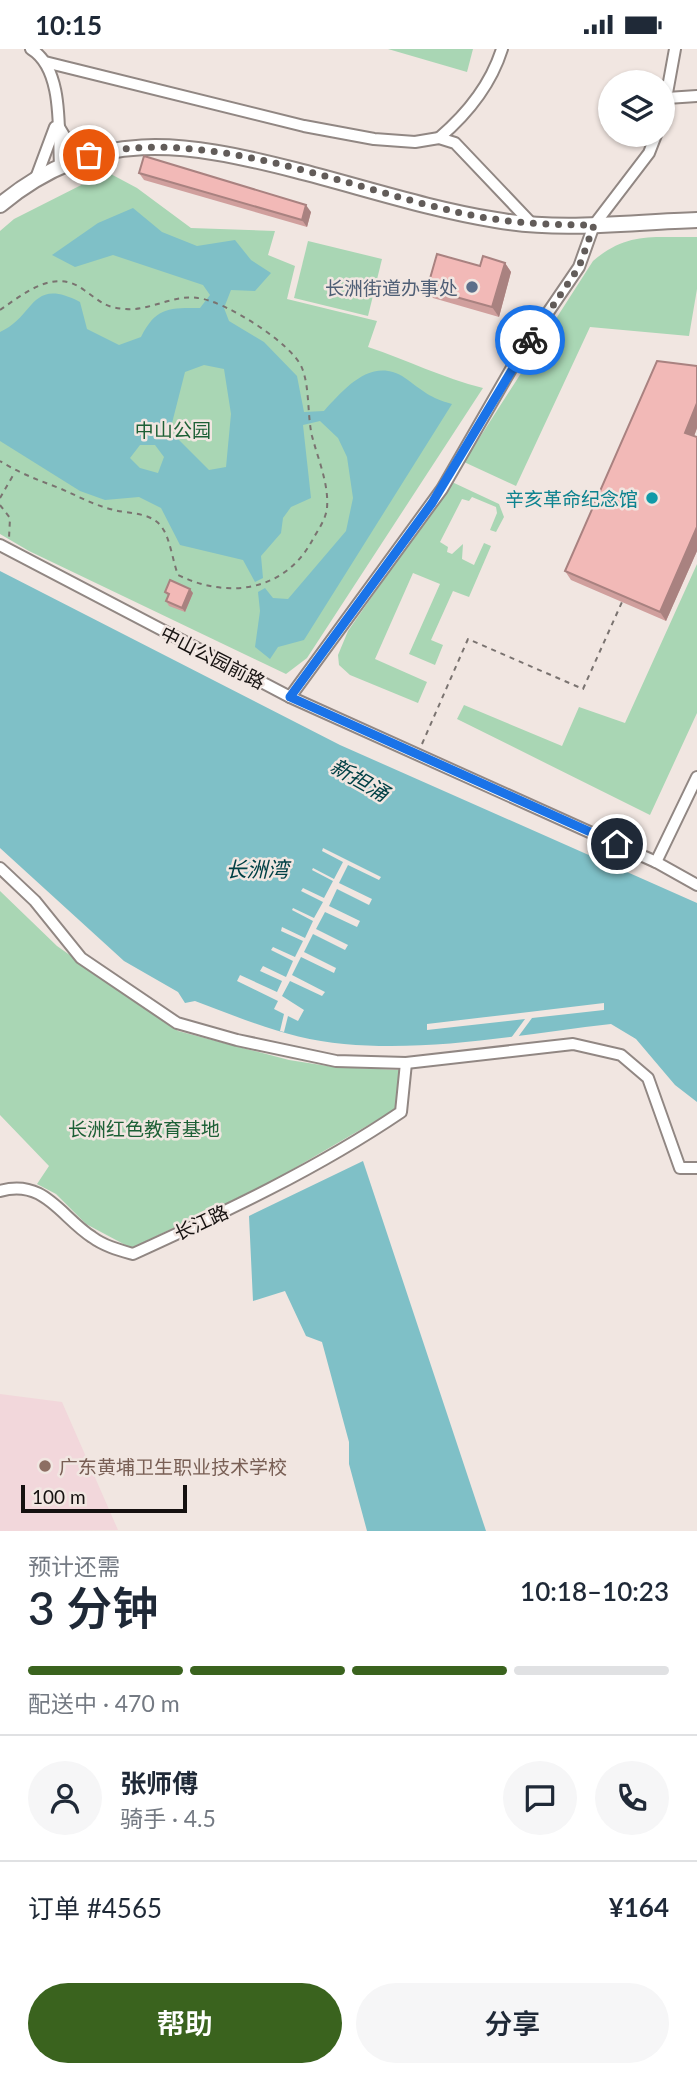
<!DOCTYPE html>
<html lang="zh">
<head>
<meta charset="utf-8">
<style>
  body { margin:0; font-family:Lato,"Noto Sans SC",sans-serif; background:#f6f6f7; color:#1f2937; height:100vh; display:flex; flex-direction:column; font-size:26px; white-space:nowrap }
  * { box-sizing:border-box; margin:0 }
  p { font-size:23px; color:#747a83 }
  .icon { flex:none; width:38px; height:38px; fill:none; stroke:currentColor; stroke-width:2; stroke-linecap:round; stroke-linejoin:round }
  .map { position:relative; height:1482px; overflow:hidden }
  .panel { display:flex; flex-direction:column; background:#fff; flex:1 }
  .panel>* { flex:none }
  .buttons { position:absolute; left:598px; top:21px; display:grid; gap:14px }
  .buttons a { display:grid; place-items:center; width:77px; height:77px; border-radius:50%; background:#fff; box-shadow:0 2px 5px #0004; font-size:35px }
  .scale { position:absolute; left:21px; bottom:18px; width:166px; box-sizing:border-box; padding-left:7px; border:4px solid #151110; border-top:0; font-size:19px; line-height:24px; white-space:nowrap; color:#151110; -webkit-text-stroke:5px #f1e6e1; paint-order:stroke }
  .pin { position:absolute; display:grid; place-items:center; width:60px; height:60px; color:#fff; margin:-30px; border:4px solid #fff; border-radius:50%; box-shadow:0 2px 7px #0007 }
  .courier { position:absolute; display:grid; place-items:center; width:70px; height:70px; margin:-35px; border:5px solid #1a73e8; border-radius:50%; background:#fff; color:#222; box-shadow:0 2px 9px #0007 }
  .headline em { font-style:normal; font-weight:600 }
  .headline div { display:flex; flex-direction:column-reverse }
  .headline { display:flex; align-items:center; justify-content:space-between; height:119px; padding:0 28px }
  h1 { font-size:46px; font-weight:600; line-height:52px }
  .bar { display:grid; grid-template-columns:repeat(4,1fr); gap:10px 7px; align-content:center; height:84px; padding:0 28px }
  .bar i { height:9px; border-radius:5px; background:#e0e1e3 }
  .bar .selected { background:#3a631e }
  .bar p { grid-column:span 4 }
  .line { display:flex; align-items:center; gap:18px; padding:0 28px; border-top:2px solid #e0e1e3 }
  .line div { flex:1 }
  .round { display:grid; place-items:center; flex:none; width:74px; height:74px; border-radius:37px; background:#f6f6f7 }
  .action { display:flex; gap:14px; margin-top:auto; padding:14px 28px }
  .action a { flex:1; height:80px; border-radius:42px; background:#3a631e; color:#fff; font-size:28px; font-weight:600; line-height:80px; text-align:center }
  .action a+a { background:#f6f6f7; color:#1f2937 }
  .status { display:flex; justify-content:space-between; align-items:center; height:49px; padding:0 35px; background:#fff; direction:ltr }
  .status svg { height:19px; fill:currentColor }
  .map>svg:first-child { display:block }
  .education { fill:#f2d7db }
  .green { fill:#a9d6b4 }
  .water { fill:#7fc0c7; fill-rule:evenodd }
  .pier { fill:#f1e6e1 }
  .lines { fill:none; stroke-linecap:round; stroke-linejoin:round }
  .minor-casing { stroke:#918783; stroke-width:14 }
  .major-casing { stroke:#918783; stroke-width:18 }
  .path { stroke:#7a7370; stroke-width:2; stroke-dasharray:5 5; stroke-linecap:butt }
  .minor { stroke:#fff; stroke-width:10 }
  .major { stroke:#fff; stroke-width:14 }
  .wall { fill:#d09f9d }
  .shaded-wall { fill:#a98280 }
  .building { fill:#f2b9b7; stroke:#a98280; stroke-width:2 }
  .done { stroke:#625c59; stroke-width:7; stroke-dasharray:0 12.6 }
  .route { stroke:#1a73e8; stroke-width:9 }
  .service-dot { fill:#5c6f8a; stroke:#f1e6e1; stroke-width:2.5 }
  .culture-dot { fill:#0f9aa8; stroke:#f1e6e1; stroke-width:2.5 }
  .education-dot { fill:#8d6e63; stroke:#f1e6e1; stroke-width:2.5 }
  .labels { text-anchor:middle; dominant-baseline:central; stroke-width:5; stroke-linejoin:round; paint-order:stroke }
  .service-label { font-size:19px; fill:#4e5e75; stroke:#f1e6e1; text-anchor:end }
  .park-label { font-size:19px; fill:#1d6036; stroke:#f1e6e1 }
  .culture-label { font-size:19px; fill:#0d838f; stroke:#f1e6e1; text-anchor:end }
  .street-label { font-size:19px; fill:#151110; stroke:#f1e6e1 }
  .education-label { font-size:19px; fill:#785e54; stroke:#f1e6e1; text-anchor:start }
  .water-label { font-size:21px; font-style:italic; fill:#004045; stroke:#f1e6e1 }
</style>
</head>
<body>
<div class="status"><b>10:15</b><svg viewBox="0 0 49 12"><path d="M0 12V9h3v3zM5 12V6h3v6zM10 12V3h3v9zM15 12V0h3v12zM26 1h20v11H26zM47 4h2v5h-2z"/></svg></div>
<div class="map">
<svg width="697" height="1482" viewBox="0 0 697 1482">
  <rect width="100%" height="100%" fill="#f1e6e1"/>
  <polygon class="education" points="0,1345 62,1353 118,1481 0,1482"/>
  <g class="green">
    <polygon points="388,0 473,0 467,23"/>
    <path d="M107,123l30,16 54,40 84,3 -7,24 27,11 -8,33 90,22 -9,26c39,13 75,31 115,41l-176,270 -21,16 -257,-123 -29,-17v-303l14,-12z"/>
    <path d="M697,188v52l-8,47 -99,-9 -74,159 -52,-24 129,-201c35,-30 61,-23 104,-24z"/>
    <polygon points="308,192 382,210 368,267 294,249"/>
    <polygon points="452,433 499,455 504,468 496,483 490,481 497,464 496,458 472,448 469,452 462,450 440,493 448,498 447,503 452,505 463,495 462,510 474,516 484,494 491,497 469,548 453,542 431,591 443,596 435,616 409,605 440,535 413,524 375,610 427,633 418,654 350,626 339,616 338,606 348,582"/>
    <polygon points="697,515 697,664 650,766 457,670 464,656 562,697 579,658 625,674"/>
    <polygon points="0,842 57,897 178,982 289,1011 334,1018 400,1021 396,1060 269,1134 131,1199 86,1175 56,1145 37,1135 49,1117 0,1066"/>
  </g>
  <g class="water">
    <path d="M133,159l29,24 35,14 38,-6 16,20 20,13 -16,18 -24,-1 -7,18 5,13 35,21 33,34 7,36 20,-1c21,-23 48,-55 81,-33 18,13 25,20 47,26l-148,236 -26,7 -8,12 -15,-12 5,-36 -2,-19 7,-4 8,10 15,1 58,-68 7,-33 -6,-41 -9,-19 -18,-17 -17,4 8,73 -20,9 -8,11 -2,15 -20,23 2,22 -8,4 -12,-22 -63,-15 -19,-37 -22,-11 -34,3 -25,-9 -80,-50v-109c35,-15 30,-56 80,-30l7,27 32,16 22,-8c15,-30 28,-29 59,-29l10,-13 -7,-10 -90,-30 -38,12 -23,-12 46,-32zM204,316l20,4 7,45 -5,53 -17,3 -39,-39 15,-59zM140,396h15l9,12 -6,16 -18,-5 -10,-10z"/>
    <path d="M0,522l340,174 357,158v199l-22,-17 -39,-46 -25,-15c-89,10 -177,28 -267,20 -52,-4 -101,-25 -149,-43l-10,2 -7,-11 -54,-31 -124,-113z"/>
    <polygon points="363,1112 486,1482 367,1482 349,1415 349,1393 322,1293 306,1287 285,1242 253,1252 249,1167"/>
  </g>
  <g class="pier">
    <polygon points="323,799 381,828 379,831 348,816 339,834 372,850 369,856 337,840 329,857 360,872 357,878 325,863 316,880 348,896 345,901 313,885 304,903 336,919 334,924 301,908 292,926 325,943 322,947 290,932 282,947 304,961 298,972 288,967 284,983 280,982 284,965 274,960 278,952 237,932 240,926 277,943 282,932 260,922 263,917 286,928 293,912 271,901 273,898 295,908 303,892 281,882 282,878 305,889 313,872 292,861 293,859 314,869 323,853 301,842 303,839 324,849 333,832 312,821 313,819 334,830 343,813 322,802"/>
    <polygon points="604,954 604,961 532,969 518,988 511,989 525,970 427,981 427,975"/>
  </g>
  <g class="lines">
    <g class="minor-casing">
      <g id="minor">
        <path d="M31,0c33,20 27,82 29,116"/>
        <polyline points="45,13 304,77 374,90 415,93 439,89 455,94 532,175"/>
        <polyline points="667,49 697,47"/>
        <polyline points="663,66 675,0"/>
        <polyline points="59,78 68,93 89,106"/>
        <path d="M439,89c27,-23 52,-54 63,-89"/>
        <polyline points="36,129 55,78"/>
        <polyline points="0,496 290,648 656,813 697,836"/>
        <polyline points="290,648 442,440 521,303 579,218 594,176 649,104 656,86"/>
        <polyline points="656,813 697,728"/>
        <polyline points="0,819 35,852 81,909 177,974 237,991 336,1012 406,1014 573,995 621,1006 648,1029 680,1119 697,1119"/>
        <path d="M0,1142c44,-13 61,26 92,46 12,9 27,13 41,17 92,-42 184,-85 268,-142l5,-49"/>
      </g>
    </g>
    <g class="major-casing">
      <path id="major" d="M0,156c95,-79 185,-63 295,-35 67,17 133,39 201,50 66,12 134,2 201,0"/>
    </g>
    <g class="path">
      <path d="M0,261c26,-18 55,-42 84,-20 16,11 21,18 42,19 24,2 48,-15 72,-11 27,3 94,45 104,70 8,20 5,46 10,68 6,23 17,48 15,72 -1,10 -8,21 -13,29 -27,54 -85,63 -136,38 -5,-13 -8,-36 -15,-46 -10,-17 -33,-15 -49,-19 -21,-5 -36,-14 -55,-22 -21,-8 -40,-15 -59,-27"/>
      <polyline points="0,449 15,423"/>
      <polyline points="0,456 10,469 9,489"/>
      <polyline points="422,695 468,590 583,640 622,553"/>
    </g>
    <use href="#minor" class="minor"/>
    <use href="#major" class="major"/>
  </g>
  <g class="wall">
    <polygon points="139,124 311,163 307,178 144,131"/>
    <polygon points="505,214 511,223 499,268 433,249 427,240 480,217"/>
    <polygon points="697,317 697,379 694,387 697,388 697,502 666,572 571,531 565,522"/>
    <polygon points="165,543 193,544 185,563 169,557 166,552 168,547"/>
  </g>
  <g class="shaded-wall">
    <polygon points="306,156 311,163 307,178 302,171"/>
    <polygon points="505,214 511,223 499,268 492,258"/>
    <polygon points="697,354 697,379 692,393 685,384"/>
    <polygon points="697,478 697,502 666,572 660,563"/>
    <polygon points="190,540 193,544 185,563 182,559"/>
  </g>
  <g class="building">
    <polygon points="144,107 306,156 302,171 139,124"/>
    <polygon points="437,205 480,217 483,207 505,214 492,258 427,240"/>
    <polygon points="657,312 697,317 697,354 685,384 697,388 697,478 660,563 565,522"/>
    <polygon points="170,531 190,540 182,559 166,552 169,545 165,543"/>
  </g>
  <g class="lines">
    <path class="done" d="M89,106c119,-29 252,31 368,57 46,11 90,13 137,13l-15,42 -49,73"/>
    <polyline class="route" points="530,291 432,454 290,648 617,795"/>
  </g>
  <circle class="service-dot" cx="472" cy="238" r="7"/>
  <circle class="culture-dot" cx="652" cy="449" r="7"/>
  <circle class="education-dot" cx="45" cy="1417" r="7"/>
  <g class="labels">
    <g class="service-label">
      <text x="458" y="238">长洲街道办事处</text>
    </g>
    <g class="park-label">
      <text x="173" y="380">中山公园</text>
      <text x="144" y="1079">长洲红色教育基地</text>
    </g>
    <g class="culture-label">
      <text x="638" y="449">辛亥革命纪念馆</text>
    </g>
    <g class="street-label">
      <text transform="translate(213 608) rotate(27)">中山公园前路</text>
      <text transform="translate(201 1173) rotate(-25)">长江路</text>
    </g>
    <g class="education-label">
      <text x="59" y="1417">广东黄埔卫生职业技术学校</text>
    </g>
    <g class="water-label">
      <text transform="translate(360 730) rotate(30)">新担涌</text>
      <text x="257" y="819">长洲湾</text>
    </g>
  </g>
</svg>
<div class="buttons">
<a><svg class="icon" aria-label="layers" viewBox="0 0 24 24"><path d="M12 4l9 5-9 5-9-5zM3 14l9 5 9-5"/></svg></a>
</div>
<div class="scale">100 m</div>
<div class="pin" style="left:89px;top:106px;background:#ea580c"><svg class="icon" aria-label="bag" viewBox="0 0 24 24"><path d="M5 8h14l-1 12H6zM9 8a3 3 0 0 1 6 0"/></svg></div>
<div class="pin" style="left:617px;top:795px;background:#1f2937"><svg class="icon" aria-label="home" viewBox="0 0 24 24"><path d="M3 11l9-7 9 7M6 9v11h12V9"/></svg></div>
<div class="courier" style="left:530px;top:291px"><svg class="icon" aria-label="bike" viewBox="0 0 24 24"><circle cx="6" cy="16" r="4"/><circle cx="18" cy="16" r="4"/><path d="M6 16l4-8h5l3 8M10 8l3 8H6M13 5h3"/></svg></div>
</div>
<section class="panel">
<div class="headline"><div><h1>3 分钟</h1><p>预计还需</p></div><em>10:18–10:23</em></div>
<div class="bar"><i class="selected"></i><i class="selected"></i><i class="selected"></i><i></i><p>配送中 · 470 m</p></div>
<div class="line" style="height:126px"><a class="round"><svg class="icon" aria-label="person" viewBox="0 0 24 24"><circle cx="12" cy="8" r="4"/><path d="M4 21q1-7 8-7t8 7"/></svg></a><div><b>张师傅</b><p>骑手 · 4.5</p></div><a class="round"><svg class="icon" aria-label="chat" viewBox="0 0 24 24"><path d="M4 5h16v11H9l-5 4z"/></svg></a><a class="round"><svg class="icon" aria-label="phone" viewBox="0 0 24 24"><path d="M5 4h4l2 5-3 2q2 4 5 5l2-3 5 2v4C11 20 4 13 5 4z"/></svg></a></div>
<div class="line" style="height:91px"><div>订单 #4565</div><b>¥164</b></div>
<div class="action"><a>帮助</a><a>分享</a></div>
</section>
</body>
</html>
